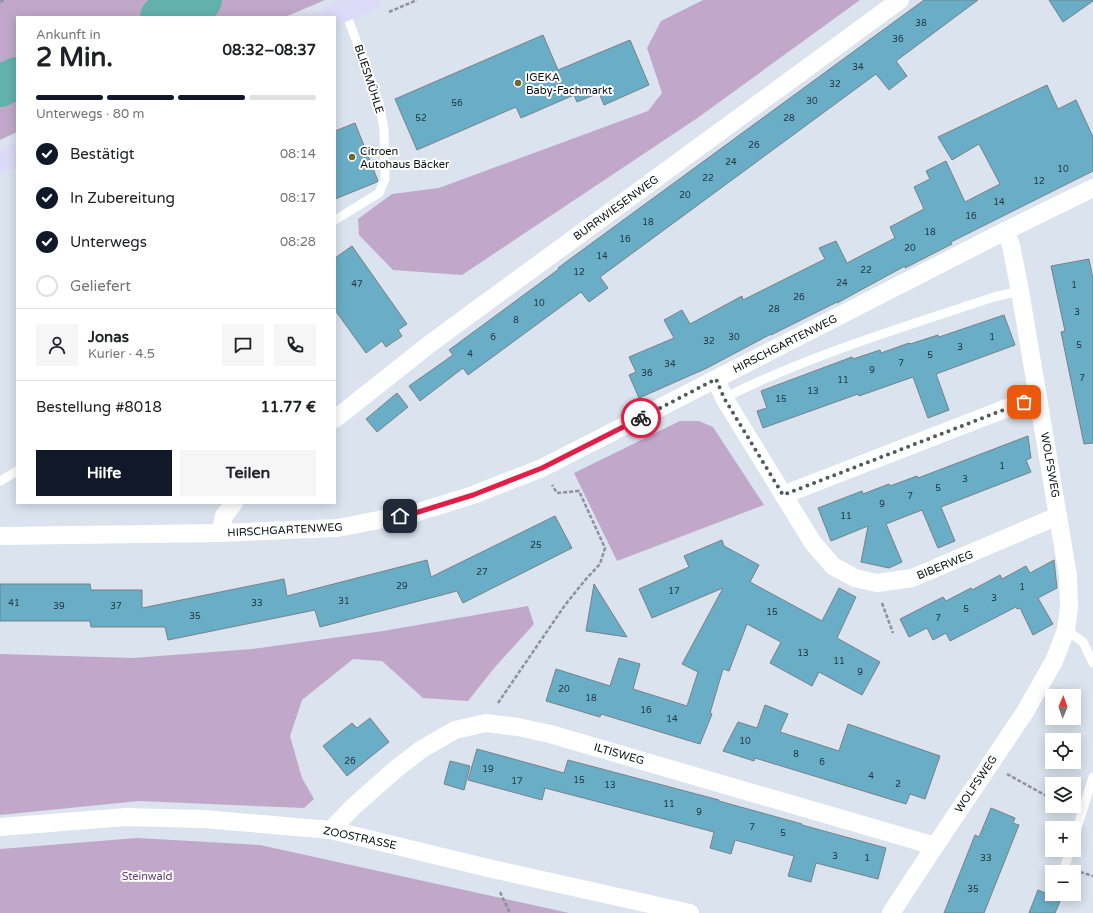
<!DOCTYPE html>
<html lang="de">
<head>
<meta charset="utf-8">
<style>
  body { margin:0; font-family:"Varela Round",sans-serif; background:#f6f6f6; color:#202124; height:100vh; display:flex; flex-direction:column; font-size:15px; white-space:nowrap }
  * { box-sizing:border-box; margin:0 }
  p { font-size:13px; color:#757577 }
  .icon { flex:none; width:22px; height:22px; fill:none; stroke:currentColor; stroke-width:2; stroke-linecap:round; stroke-linejoin:round }
  .map { position:relative; flex:1; overflow:hidden }
  .drawer { position:absolute; left:16px; top:16px; width:320px; height:488px; display:flex; flex-direction:column; background:#fff; border-radius:0px; box-shadow:0 2px 10px #0003 }
  .drawer>* { flex:none }
  .needle { width:26px; rotate:2deg }
  .fabs { position:absolute; left:1045px; top:689px; display:grid; gap:8px }
  .fabs a { display:grid; place-items:center; width:36px; height:36px; border-radius:0px; background:#fff; box-shadow:0 2px 10px #0003; font-size:20px }
  .pin { position:absolute; display:grid; place-items:center; width:34px; height:34px; color:#fff; margin:-17px; border-radius:8px; box-shadow:0 2px 6px #0006 }
  .courier { position:absolute; display:grid; place-items:center; width:40px; height:40px; margin:-20px; border:3px solid #e11d48; border-radius:50%; background:#fff; color:#222; box-shadow:0 1px 5px #0007 }
  .overview em { font-style:normal; font-weight:800 }
  .overview div { display:flex; flex-direction:column-reverse }
  .overview { display:flex; align-items:center; justify-content:space-between; height:68px; padding:0 20px }
  h1 { font-size:26px; font-weight:800; line-height:30px }
  .bar { display:grid; grid-template-columns:repeat(4,1fr); gap:6px 4px; align-content:center; height:48px; padding:0 20px }
  .bar i { height:5px; border-radius:3px; background:#e0e0e0 }
  .bar .current { background:#111827 }
  .bar p { grid-column:span 4 }
  .line { display:flex; align-items:center; gap:10px; padding:0 20px; border-top:1px solid #e0e0e0 }
  .line div { flex:1 }
  .round { display:grid; place-items:center; flex:none; width:42px; height:42px; border-radius:0px; background:#f6f6f6 }
  ol { padding:0 20px; list-style:none }
  li { display:flex; align-items:center; gap:12px; height:44px }
  li p { margin-inline-start:auto }
  li .icon { padding:4px; border-radius:50%; background:#111827; color:#fff; stroke-width:4 }
  li:last-child { color:#757577 }
  li i { width:22px; height:22px; border:2px solid #e0e0e0; border-radius:50% }
  .action { display:flex; gap:8px; margin-top:auto; padding:8px 20px }
  .action a { flex:1; height:46px; border-radius:0px; background:#111827; color:#fff; font-size:16px; font-weight:800; line-height:46px; text-align:center }
  .action a+a { background:#f6f6f6; color:#202124 }
  .map>svg:first-child { display:block }
  .green { fill:#c1a8ca }
  .lines { fill:none; stroke-linecap:round; stroke-linejoin:round }
  .river { stroke:#63b1af; stroke-width:42 }
  .building { fill:#6aadc6; stroke:#758287 }
  .path { stroke:#8c929b; stroke-width:2.5; stroke-dasharray:4 2; stroke-linecap:butt }
  .lane { stroke:#fff; stroke-width:9 }
  .street { stroke:#fff; stroke-width:18 }
  .secondary { stroke:#dcdaf6; stroke-width:22 }
  .done { stroke:#53595f; stroke-width:4; stroke-dasharray:0 7.2 }
  .route { stroke:#e11d48; stroke-width:5 }
  .poi-dot { fill:#6f6734; stroke:#fff; stroke-width:1.5 }
  .labels { text-anchor:middle; dominant-baseline:central; stroke-width:4; stroke-linejoin:round; paint-order:stroke }
  .number-label { font-size:9px; fill:#23363f }
  .poi-label { font-size:11px; fill:#0b0e12; stroke:#fff; text-anchor:start }
  .street-label { font-size:11px; fill:#0b0e12; stroke:#fff }
  .park-label { font-size:11px; fill:#673b76; stroke:#fff }
</style>
</head>
<body>
<div class="map">
<svg width="1093" height="913" viewBox="0 0 1093 913">
  <rect width="100%" height="100%" fill="#dae3ee"/>
  <g class="green">
    <polygon points="3,0 325,0 285,17 17,17 17,132 0,140 0,1"/>
    <polygon points="703,0 860,0 696,119 462,275 393,270 359,235 358,219 392,194 439,188 648,111 662,93 647,48 661,21"/>
    <polygon points="680,421 699,421 713,427 764,505 617,561 574,473"/>
    <polygon points="528,606 534,624 495,667 468,701 423,698 382,661 353,659 302,700 290,736 302,778 314,799 304,808 139,801 0,815 0,654 133,658 252,649 383,631"/>
    <polygon points="137,838 260,845 569,913 0,913 0,849"/>
  </g>
  <g class="lines">
    <g class="river">
      <polyline points="161,17 201,0"/>
      <polyline points="0,86 17,78"/>
    </g>
  </g>
  <g class="building">
    <polygon points="924,0 978,0 896,61 907,76 889,90 876,74 600,277 608,288 589,302 581,292 468,375 463,368 420,401 409,386 453,355 449,350 559,269 558,268 581,251"/>
    <polygon points="1049,0 1093,0 1093,1 1063,22"/>
    <polygon points="543,35 558,70 630,40 649,85 604,105 599,93 577,102 574,95 521,118 516,107 417,150 395,99"/>
    <polygon points="1047,85 1058,109 1076,100 1093,137 1093,171 951,242 952,244 905,268 905,266 837,303 837,302 771,335 771,334 707,368 639,398 629,375 636,372 629,357 674,338 664,320 682,310 690,324 742,296 743,300 825,259 819,248 836,241 847,263 895,238 890,227 924,209 914,187 930,179 926,171 946,161 965,202 1000,184 979,144 952,160 938,137"/>
    <polygon points="355,123 378,181 377,182 335,199 335,131"/>
    <polygon points="352,246 407,324 398,330 402,336 386,347 382,341 366,353 335,310 335,258"/>
    <polygon points="1089,259 1093,279 1093,443 1084,444 1061,332 1065,331 1051,266"/>
    <polygon points="1004,315 1015,345 936,374 949,410 928,418 913,377 859,396 858,394 763,428 757,411 767,408 761,391 852,357 853,359 880,350 881,353 909,343 910,344 938,335 939,337"/>
    <polygon points="397,393 408,407 377,432 366,419"/>
    <polygon points="1028,436 1031,458 1026,460 1031,472 941,507 955,541 938,548 922,510 886,524 902,562 889,568 861,562 868,526 831,541 818,508 862,491 863,494 889,484 890,486 917,476 918,478"/>
    <polygon points="555,516 572,548 463,603 457,591 320,627 315,610 168,640 165,627 91,627 90,621 0,621 0,584 90,584 91,590 142,590 142,608 284,579 287,596 427,560 431,577"/>
    <polygon points="722,540 724,546 759,565 750,582 822,621 839,588 856,597 837,638 880,662 862,695 819,672 812,686 770,663 781,642 747,624 729,671 723,669 710,713 712,714 700,744 601,714 600,717 546,701 556,669 610,686 619,658 640,664 633,689 687,706 698,672 682,664 723,588 652,618 639,589 689,567 684,556"/>
    <polygon points="1054,560 1057,588 1038,598 1053,624 1033,635 1020,608 1017,609 1016,607 950,641 946,633 933,640 927,628 909,637 900,619 943,597 946,601 971,588 972,590 1000,575 1002,579 1026,566 1030,573"/>
    <polygon points="594,584 627,637 586,631"/>
    <polygon points="765,705 788,714 780,732 839,751 848,724 940,756 925,799 910,794 906,804 755,758 754,761 723,751 738,722 757,728"/>
    <polygon points="370,718 389,742 347,776 323,746 352,723 357,728"/>
    <polygon points="477,749 564,773 568,760 719,800 719,801 802,824 802,825 886,848 878,879 816,863 811,882 788,876 794,856 735,840 731,854 710,848 714,832 545,788 542,800 468,780"/>
    <polygon points="450,761 470,766 464,790 444,784"/>
    <polygon points="991,808 1015,818 1013,823 1019,825 984,913 944,913 975,835 979,837"/>
    <polygon points="1038,890 1061,899 1055,913 1029,913"/>
  </g>
  <g class="lines">
    <g class="path">
      <polyline points="0,2 4,0"/>
      <polyline points="389,12 417,0"/>
      <polyline points="882,603 893,633"/>
      <polyline points="498,703 565,605 586,579 600,564 605,548 579,491 557,493 552,485"/>
      <polyline points="1007,774 1052,799"/>
      <polyline points="1080,872 1093,876"/>
      <polyline points="500,892 510,913"/>
    </g>
    <g class="lane">
      <polyline points="335,220 379,193 385,179 384,129 379,103 345,10"/>
      <path d="M724,398c86,-43 179,-71 270,-101l26,-6"/>
      <polyline points="0,481 17,471"/>
      <polyline points="1066,630 1083,642 1093,663"/>
      <polyline points="1074,838 1093,777"/>
      <polyline points="1063,872 1070,850"/>
    </g>
    <g class="street">
      <polyline points="716,379 724,398 813,543 833,566 855,578 877,583 912,578 1058,516"/>
      <polyline points="335,419 431,343 900,0"/>
      <polyline points="783,495 1038,396"/>
      <polyline points="220,533 224,516 234,503"/>
      <polyline points="0,536 220,533 337,528 415,513 473,495 542,468 1005,231 1093,188"/>
      <polyline points="0,827 126,817 203,819 331,830 488,868 690,913"/>
      <polyline points="331,830 353,807 396,769 422,749 455,730 486,723 518,727 550,734 935,846"/>
      <polyline points="891,913 935,846 1025,712 1054,661 1066,630 1069,608 1068,576 1020,291 1011,245 1005,231"/>
    </g>
    <g class="secondary">
      <polyline points="330,17 369,0"/>
      <polyline points="0,162 17,155"/>
    </g>
  </g>
  <g class="lines">
    <polyline class="done" points="641,418 716,379 724,398 783,495 1024,402"/>
    <polyline class="route" points="400,516 415,513 473,495 542,468 641,418"/>
  </g>
  <g class="poi-dot">
    <circle cx="518" cy="83" r="4"/>
    <circle cx="352" cy="157" r="4"/>
  </g>
  <g class="labels">
    <g class="number-label">
      <text x="921" y="23">38</text>
      <text x="898" y="39">36</text>
      <text x="858" y="67">34</text>
      <text x="835" y="84">32</text>
      <text x="812" y="101">30</text>
      <text x="457" y="103">56</text>
      <text x="421" y="118">52</text>
      <text x="789" y="118">28</text>
      <text x="754" y="145">26</text>
      <text x="731" y="162">24</text>
      <text x="1063" y="169">10</text>
      <text x="708" y="178">22</text>
      <text x="1039" y="181">12</text>
      <text x="685" y="195">20</text>
      <text x="999" y="202">14</text>
      <text x="971" y="216">16</text>
      <text x="648" y="222">18</text>
      <text x="930" y="232">18</text>
      <text x="625" y="239">16</text>
      <text x="910" y="248">20</text>
      <text x="602" y="256">14</text>
      <text x="866" y="270">22</text>
      <text x="579" y="272">12</text>
      <text x="842" y="283">24</text>
      <text x="357" y="284">47</text>
      <text x="1074" y="285">1</text>
      <text x="799" y="297">26</text>
      <text x="539" y="303">10</text>
      <text x="774" y="309">28</text>
      <text x="1077" y="312">3</text>
      <text x="516" y="320">8</text>
      <text x="493" y="337">6</text>
      <text x="734" y="337">30</text>
      <text x="992" y="337">1</text>
      <text x="709" y="341">32</text>
      <text x="1079" y="345">5</text>
      <text x="960" y="347">3</text>
      <text x="470" y="354">4</text>
      <text x="930" y="355">5</text>
      <text x="901" y="363">7</text>
      <text x="670" y="364">34</text>
      <text x="872" y="370">9</text>
      <text x="647" y="373">36</text>
      <text x="1082" y="378">7</text>
      <text x="843" y="380">11</text>
      <text x="813" y="391">13</text>
      <text x="781" y="399">15</text>
      <text x="1002" y="466">1</text>
      <text x="965" y="479">3</text>
      <text x="938" y="488">5</text>
      <text x="910" y="496">7</text>
      <text x="882" y="504">9</text>
      <text x="846" y="516">11</text>
      <text x="536" y="545">25</text>
      <text x="482" y="572">27</text>
      <text x="402" y="586">29</text>
      <text x="1022" y="587">1</text>
      <text x="674" y="591">17</text>
      <text x="994" y="598">3</text>
      <text x="344" y="601">31</text>
      <text x="14" y="603">41</text>
      <text x="257" y="603">33</text>
      <text x="59" y="606">39</text>
      <text x="116" y="606">37</text>
      <text x="966" y="609">5</text>
      <text x="772" y="612">15</text>
      <text x="195" y="616">35</text>
      <text x="938" y="618">7</text>
      <text x="803" y="653">13</text>
      <text x="839" y="661">11</text>
      <text x="860" y="672">9</text>
      <text x="564" y="689">20</text>
      <text x="591" y="698">18</text>
      <text x="646" y="710">16</text>
      <text x="672" y="719">14</text>
      <text x="745" y="741">10</text>
      <text x="796" y="754">8</text>
      <text x="350" y="761">26</text>
      <text x="822" y="762">6</text>
      <text x="488" y="769">19</text>
      <text x="871" y="776">4</text>
      <text x="579" y="780">15</text>
      <text x="517" y="781">17</text>
      <text x="898" y="784">2</text>
      <text x="610" y="785">13</text>
      <text x="669" y="804">11</text>
      <text x="699" y="812">9</text>
      <text x="752" y="827">7</text>
      <text x="783" y="833">5</text>
      <text x="835" y="856">3</text>
      <text x="867" y="858">1</text>
      <text x="986" y="858">33</text>
      <text x="973" y="889">35</text>
    </g>
    <g class="poi-label">
      <text x="526" y="77">IGEKA<tspan x="526" dy="13">Baby-Fachmarkt</tspan></text>
      <text x="360" y="151">Citroen<tspan x="360" dy="13">Autohaus Bäcker</tspan></text>
    </g>
    <g class="street-label">
      <text transform="translate(369 79) rotate(72)">BLIESMÜHLE</text>
      <text transform="translate(616 208) rotate(-36)">BURRWIESENWEG</text>
      <text transform="translate(785 344) rotate(-27)">HIRSCHGARTENWEG</text>
      <text transform="translate(1050 465) rotate(80)">WOLFSWEG</text>
      <text transform="translate(285 530) rotate(-3)">HIRSCHGARTENWEG</text>
      <text transform="translate(945 565) rotate(-22)">BIBERWEG</text>
      <text transform="translate(619 754) rotate(16)">ILTISWEG</text>
      <text transform="translate(976 784) rotate(-56)">WOLFSWEG</text>
      <text transform="translate(360 838) rotate(12)">ZOOSTRASSE</text>
    </g>
    <g class="park-label">
      <text x="147" y="876">Steinwald</text>
    </g>
  </g>
</svg>
<div class="fabs">
<a><svg class="needle" viewBox="-14 -14 28 28"><path d="M0-13l5 13h-10z" fill="#e53935"/><path d="M0 13l5-13h-10z" fill="#757577"/></svg></a>
<a><svg class="icon" aria-label="locate" viewBox="0 0 24 24"><circle cx="12" cy="12" r="6"/><path d="M12 2v4M12 18v4M2 12h4M18 12h4"/></svg></a>
<a><svg class="icon" aria-label="layers" viewBox="0 0 24 24"><path d="M12 4l9 5-9 5-9-5zM3 14l9 5 9-5"/></svg></a>
<a>+</a>
<a>−</a>
</div>
<div class="pin" style="left:1024px;top:402px;background:#ea580c"><svg class="icon" aria-label="bag" viewBox="0 0 24 24"><path d="M5 8h14l-1 12H6zM9 8a3 3 0 0 1 6 0"/></svg></div>
<div class="pin" style="left:400px;top:516px;background:#1f2937"><svg class="icon" aria-label="home" viewBox="0 0 24 24"><path d="M3 11l9-7 9 7M6 9v11h12V9"/></svg></div>
<div class="courier" style="left:641px;top:418px"><svg class="icon" aria-label="bike" viewBox="0 0 24 24"><circle cx="6" cy="16" r="4"/><circle cx="18" cy="16" r="4"/><path d="M6 16l4-8h5l3 8M10 8l3 8H6M13 5h3"/></svg></div>
<section class="drawer">
<div class="overview"><div><h1>2 Min.</h1><p>Ankunft in</p></div><em>08:32–08:37</em></div>
<div class="bar"><i class="current"></i><i class="current"></i><i class="current"></i><i></i><p>Unterwegs · 80 m</p></div>
<ol>
<li><svg class="icon" aria-label="check" viewBox="0 0 24 24"><path d="M5 12l5 5 9-10"/></svg>Bestätigt<p>08:14</p></li>
<li><svg class="icon" aria-label="check" viewBox="0 0 24 24"><path d="M5 12l5 5 9-10"/></svg>In Zubereitung<p>08:17</p></li>
<li><svg class="icon" aria-label="check" viewBox="0 0 24 24"><path d="M5 12l5 5 9-10"/></svg>Unterwegs<p>08:28</p></li>
<li><i></i>Geliefert</li>
</ol>
<div class="line" style="height:72px"><a class="round"><svg class="icon" aria-label="person" viewBox="0 0 24 24"><circle cx="12" cy="8" r="4"/><path d="M4 21q1-7 8-7t8 7"/></svg></a><div><b>Jonas</b><p>Kurier · 4.5</p></div><a class="round"><svg class="icon" aria-label="chat" viewBox="0 0 24 24"><path d="M4 5h16v11H9l-5 4z"/></svg></a><a class="round"><svg class="icon" aria-label="phone" viewBox="0 0 24 24"><path d="M5 4h4l2 5-3 2q2 4 5 5l2-3 5 2v4C11 20 4 13 5 4z"/></svg></a></div>
<div class="line" style="height:52px"><div>Bestellung #8018</div><b>11.77 €</b></div>
<div class="action"><a>Hilfe</a><a>Teilen</a></div>
</section>
</div>
</body>
</html>
